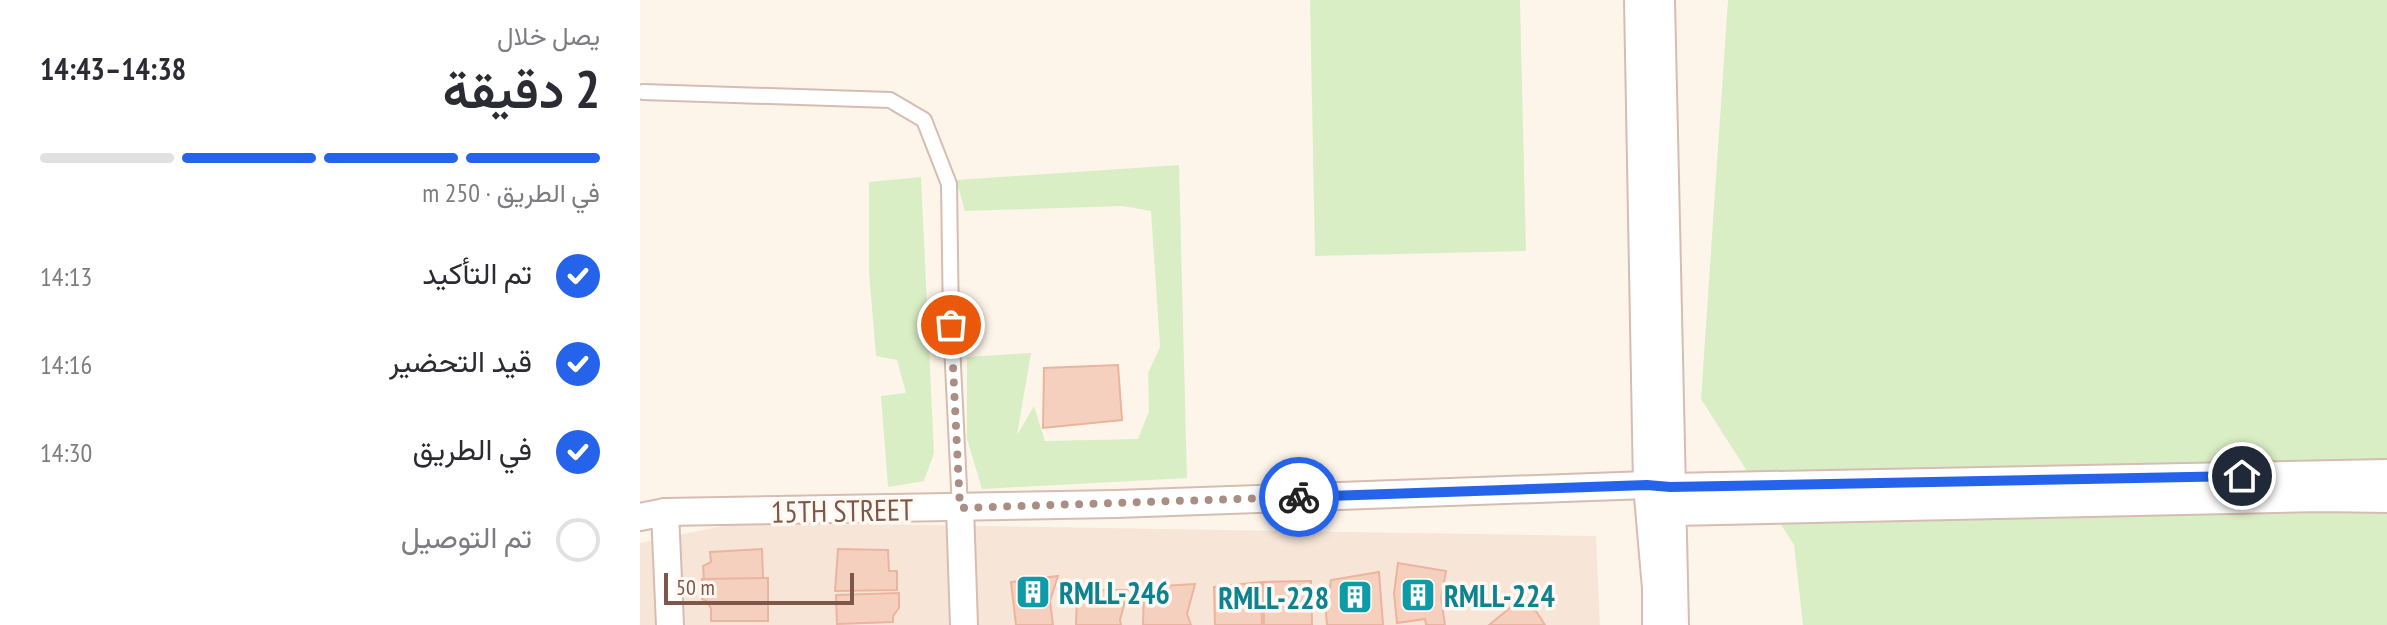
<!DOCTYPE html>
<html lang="ar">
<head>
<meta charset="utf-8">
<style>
  body { margin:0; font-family:"PT Sans Narrow",Vazirmatn,sans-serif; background:#f2f2f3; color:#2b2b33; direction:rtl; height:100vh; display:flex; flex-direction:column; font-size:30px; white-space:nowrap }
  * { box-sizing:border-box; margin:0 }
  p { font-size:26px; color:#7c7c81 }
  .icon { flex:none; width:44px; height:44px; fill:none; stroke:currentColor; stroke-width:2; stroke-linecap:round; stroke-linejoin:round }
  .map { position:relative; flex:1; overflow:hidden; direction:ltr }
  .drawer { display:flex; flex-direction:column; background:#fff; width:640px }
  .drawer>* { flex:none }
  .scale { position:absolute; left:24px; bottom:20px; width:190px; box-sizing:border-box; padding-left:8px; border:4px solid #7d574a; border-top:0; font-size:22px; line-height:28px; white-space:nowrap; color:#7d574a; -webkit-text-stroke:6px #fff9f3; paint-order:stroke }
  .pin { position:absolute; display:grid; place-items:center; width:68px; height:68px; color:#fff; margin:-34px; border:4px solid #fff; border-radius:50%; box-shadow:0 2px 8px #0007 }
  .courier { position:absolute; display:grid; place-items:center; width:80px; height:80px; margin:-40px; border:6px solid #2563eb; border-radius:50%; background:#fff; color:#222; box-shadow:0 2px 10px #0007 }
  .overview em { font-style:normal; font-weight:600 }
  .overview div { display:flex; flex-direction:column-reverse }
  .overview { display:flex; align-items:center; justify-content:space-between; height:136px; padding:0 40px }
  h1 { font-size:52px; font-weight:600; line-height:60px }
  .bar { display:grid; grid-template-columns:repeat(4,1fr); gap:12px 8px; align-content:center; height:96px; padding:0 40px }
  .bar i { height:10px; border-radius:6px; background:#e1e1e2 }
  .bar .current { background:#2563eb }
  .bar p { grid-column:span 4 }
  ol { padding:0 40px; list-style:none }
  li { display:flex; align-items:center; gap:24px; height:88px }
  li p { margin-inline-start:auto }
  li .icon { padding:8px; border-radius:50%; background:#2563eb; color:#fff; stroke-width:4 }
  li:last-child { color:#7c7c81 }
  li i { width:44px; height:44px; border:4px solid #e1e1e2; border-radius:50% }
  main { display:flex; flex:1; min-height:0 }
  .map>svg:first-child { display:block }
  .residential { fill:#f7e6d8 }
  .green { fill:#daeec6 }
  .building { fill:#f6d0bf; stroke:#ebb49e; stroke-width:2 }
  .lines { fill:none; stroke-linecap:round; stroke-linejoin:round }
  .service-casing { stroke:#d5bdb1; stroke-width:18 }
  .minor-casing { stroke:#d5bdb1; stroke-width:30 }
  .service { stroke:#fff; stroke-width:14 }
  .minor { stroke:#fff; stroke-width:26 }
  .done { stroke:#aa8e82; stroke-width:8; stroke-dasharray:0 14.4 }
  .route { stroke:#2563eb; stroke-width:10 }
  .labels { text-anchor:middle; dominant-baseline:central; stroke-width:7; stroke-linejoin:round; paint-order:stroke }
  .street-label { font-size:30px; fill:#7d574a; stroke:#fff9f3 }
  .culture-label { font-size:30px; font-weight:bold; fill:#0d838f; stroke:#fff9f3; text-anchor:start }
</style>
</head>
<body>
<main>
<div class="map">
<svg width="1747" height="625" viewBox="0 0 1747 625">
  <rect width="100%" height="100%" fill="#fef5ea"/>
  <polygon class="residential" points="101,522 956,536 960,625 0,625 0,543"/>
  <g class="green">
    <polygon points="670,0 880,0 886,251 675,256"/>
    <polygon points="1088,0 1747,0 1747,625 1163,625 1154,545 1061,399"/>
    <polygon points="539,165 547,478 342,489 327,439 327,357 391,353 377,435 394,406 405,441 498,439 509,411 508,373 520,347 511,211 482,206 325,211 316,180"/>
    <polygon points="281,177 294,453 284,481 248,487 241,396 266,393 257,360 236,356 229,272 229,182"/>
  </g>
  <g class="building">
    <polygon points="478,365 482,420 403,428 404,368"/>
    <polygon points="122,549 123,578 64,581 63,566 71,562 70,552"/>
    <polygon points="198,549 248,550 249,571 257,571 257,590 195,591"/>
    <polygon points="758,563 806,571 801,598 805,625 786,625 785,619 757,623 754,593"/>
    <polygon points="739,572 743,625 687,625 686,613 691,580"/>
    <polygon points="418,576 410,601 413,625 376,625 371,582"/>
    <polygon points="128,578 128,621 71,621 71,609 68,602 62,599 62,579"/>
    <polygon points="671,581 672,625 624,625 623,582"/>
    <polygon points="621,582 622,625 575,625 574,587"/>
    <polygon points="555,584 547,614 551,625 503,625 504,587"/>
    <polygon points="459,590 488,590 480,620 481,625 436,625 437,592 455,593"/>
    <polygon points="259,593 259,608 253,616 253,622 197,624 196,595"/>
    <polygon points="876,603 896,611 905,625 849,625"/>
  </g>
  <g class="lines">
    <g class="service-casing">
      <polyline id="service" points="3,92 250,100 284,120 309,184 311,325 320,508"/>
    </g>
    <g class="minor-casing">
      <g id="minor">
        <polyline points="998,0 1007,485 1016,588 1016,625"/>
        <polyline points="1021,0 1035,625"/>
        <polyline points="320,508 324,625"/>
        <polyline points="25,512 30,625"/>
        <polyline points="1033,512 1680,498 1747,499"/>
        <polyline points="0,517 25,512 476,504 1007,485 1030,487 1747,473"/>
      </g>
    </g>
    <use href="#service" class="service"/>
    <use href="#minor" class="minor"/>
  </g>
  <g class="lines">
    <polyline class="done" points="311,325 320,508 659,497"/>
    <polyline class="route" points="659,497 1007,485 1030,487 1602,476"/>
  </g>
  <defs>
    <g id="building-square" transform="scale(1.8)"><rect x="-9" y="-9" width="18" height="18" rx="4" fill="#0f9aa8" stroke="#fff9f3"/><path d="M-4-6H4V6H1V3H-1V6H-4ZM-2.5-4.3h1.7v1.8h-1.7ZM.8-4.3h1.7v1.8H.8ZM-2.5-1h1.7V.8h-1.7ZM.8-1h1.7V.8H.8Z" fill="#fff"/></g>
  </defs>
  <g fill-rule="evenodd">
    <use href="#building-square" x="393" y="592"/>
    <use href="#building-square" x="778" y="595"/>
    <use href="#building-square" x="715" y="597"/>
  </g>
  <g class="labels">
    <g class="street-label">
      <text transform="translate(202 510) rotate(-1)">15TH STREET</text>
    </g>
    <g class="culture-label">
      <text x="419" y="592">RMLL-246</text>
      <text x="804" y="595">RMLL-224</text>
      <text x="689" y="597" text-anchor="end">RMLL-228</text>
    </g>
  </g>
</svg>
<div class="scale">50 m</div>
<div class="pin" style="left:311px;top:325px;background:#ea580c"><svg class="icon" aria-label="bag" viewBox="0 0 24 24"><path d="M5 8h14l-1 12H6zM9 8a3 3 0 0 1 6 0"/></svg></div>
<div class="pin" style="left:1602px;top:476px;background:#1f2937"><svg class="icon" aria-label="home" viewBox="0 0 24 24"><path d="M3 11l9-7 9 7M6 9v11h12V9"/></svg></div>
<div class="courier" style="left:659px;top:497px"><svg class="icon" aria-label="bike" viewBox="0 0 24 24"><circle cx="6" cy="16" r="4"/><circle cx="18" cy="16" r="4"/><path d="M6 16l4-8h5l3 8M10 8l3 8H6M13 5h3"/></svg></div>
</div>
<section class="drawer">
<div class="overview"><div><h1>2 دقيقة</h1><p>يصل خلال</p></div><em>14:38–14:43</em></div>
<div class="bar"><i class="current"></i><i class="current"></i><i class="current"></i><i></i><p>في الطريق · 250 m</p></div>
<ol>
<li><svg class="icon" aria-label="check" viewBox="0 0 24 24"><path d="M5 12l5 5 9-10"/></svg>تم التأكيد<p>14:13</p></li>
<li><svg class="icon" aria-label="check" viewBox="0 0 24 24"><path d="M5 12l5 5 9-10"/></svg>قيد التحضير<p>14:16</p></li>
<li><svg class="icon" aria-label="check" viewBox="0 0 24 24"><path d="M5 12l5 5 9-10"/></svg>في الطريق<p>14:30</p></li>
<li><i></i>تم التوصيل</li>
</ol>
</section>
</main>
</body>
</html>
